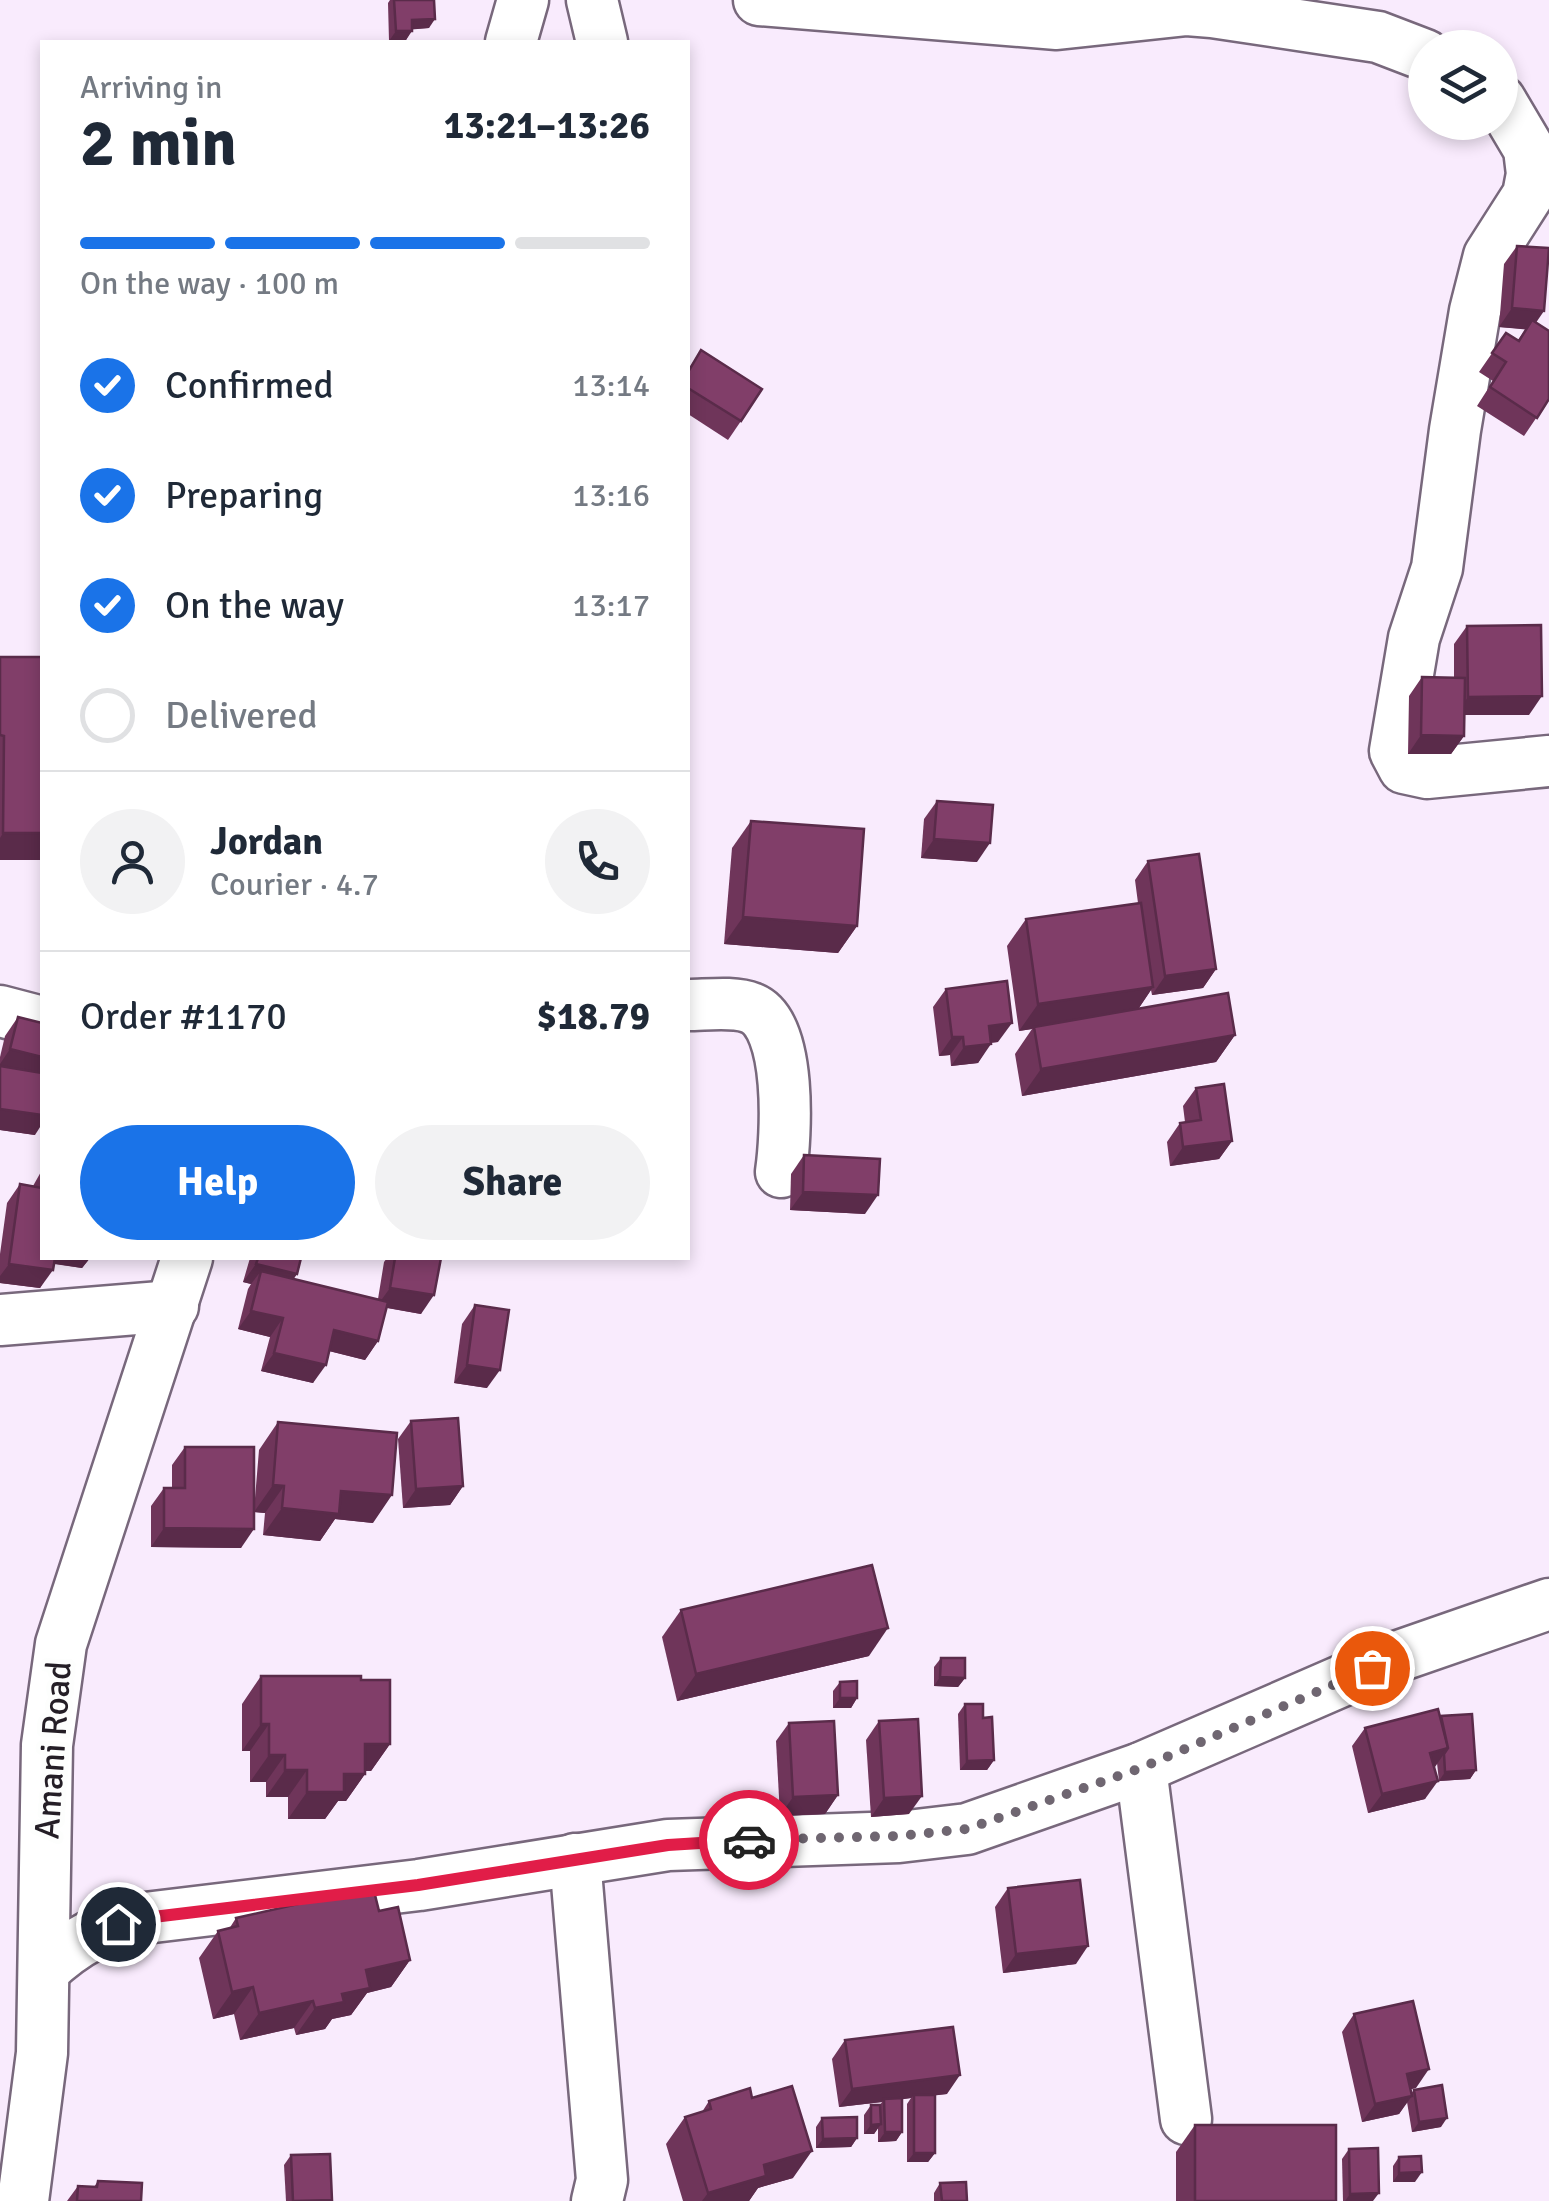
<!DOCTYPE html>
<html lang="en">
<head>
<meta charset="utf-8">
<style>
  body { margin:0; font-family:Signika,sans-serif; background:#f2f2f3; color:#1f2937; height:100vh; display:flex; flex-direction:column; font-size:38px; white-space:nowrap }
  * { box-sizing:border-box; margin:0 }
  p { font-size:32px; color:#747a83 }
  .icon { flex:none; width:55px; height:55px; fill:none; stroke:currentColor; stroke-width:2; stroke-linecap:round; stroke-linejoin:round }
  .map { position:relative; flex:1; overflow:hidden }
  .details { position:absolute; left:40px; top:40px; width:650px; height:1220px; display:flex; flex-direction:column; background:#fff; border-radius:0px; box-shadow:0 5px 15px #0003 }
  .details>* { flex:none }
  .tools { position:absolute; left:1408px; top:30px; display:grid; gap:20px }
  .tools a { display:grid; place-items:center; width:110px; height:110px; border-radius:50%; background:#fff; box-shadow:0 5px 15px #0003; font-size:50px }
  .pin { position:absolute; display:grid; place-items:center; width:85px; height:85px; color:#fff; margin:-42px; border:5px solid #fff; border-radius:50%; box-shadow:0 2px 10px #0007 }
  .courier { position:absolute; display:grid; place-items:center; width:100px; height:100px; margin:-50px; border:8px solid #e11d48; border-radius:50%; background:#fff; color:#222; box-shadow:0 2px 12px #0007 }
  .head em { font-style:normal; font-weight:700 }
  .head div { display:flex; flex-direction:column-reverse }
  .head { display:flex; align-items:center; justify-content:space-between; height:170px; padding:0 40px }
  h1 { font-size:65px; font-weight:700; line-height:75px }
  .bar { display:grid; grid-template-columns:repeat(4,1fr); gap:15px 10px; align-content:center; height:120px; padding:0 40px }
  .bar i { height:12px; border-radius:8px; background:#e0e1e3 }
  .bar .current { background:#1a73e8 }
  .bar p { grid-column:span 4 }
  .line { display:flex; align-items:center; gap:25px; padding:0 40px; border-top:2px solid #e0e1e3 }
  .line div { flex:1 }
  .round { display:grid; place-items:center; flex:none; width:105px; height:105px; border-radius:52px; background:#f2f2f3 }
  ol { padding:0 40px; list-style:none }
  li { display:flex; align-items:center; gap:30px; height:110px }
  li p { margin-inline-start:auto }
  li .icon { padding:10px; border-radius:50%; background:#1a73e8; color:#fff; stroke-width:4 }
  li:last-child { color:#747a83 }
  li i { width:55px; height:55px; border:5px solid #e0e1e3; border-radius:50% }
  .cta { display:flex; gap:20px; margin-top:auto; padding:20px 40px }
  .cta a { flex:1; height:115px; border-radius:60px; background:#1a73e8; color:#fff; font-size:40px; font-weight:700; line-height:115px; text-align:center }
  .cta a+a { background:#f2f2f3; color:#1f2937 }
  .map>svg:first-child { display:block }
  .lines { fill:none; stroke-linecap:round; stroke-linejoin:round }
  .minor-casing { stroke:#78687c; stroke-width:55 }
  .minor { stroke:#fff; stroke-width:50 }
  .wall { fill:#6f355a }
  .shaded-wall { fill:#5a2b4a }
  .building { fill:#813e69; stroke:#5a2b4a; stroke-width:2.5 }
  .done { stroke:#6f6671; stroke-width:10; stroke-dasharray:0 18 }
  .route { stroke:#e11d48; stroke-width:12 }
  .labels { text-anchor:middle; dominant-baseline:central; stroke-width:10; stroke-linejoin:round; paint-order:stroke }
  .street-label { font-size:35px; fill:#241e26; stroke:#fdfefd }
</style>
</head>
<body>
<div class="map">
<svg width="1549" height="2201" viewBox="0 0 1549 2201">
  <rect width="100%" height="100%" fill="#f9ebfd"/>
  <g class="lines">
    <g class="minor-casing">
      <g id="minor">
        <polyline points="592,0 602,42"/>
        <polyline points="759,0 1057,24 1187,10 1212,12 1378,37 1425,55"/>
        <polyline points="511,42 523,0"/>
        <polyline points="1500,100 1529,149 1532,174 1528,195 1489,256 1475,311 1455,430 1437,568 1414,638 1395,751 1404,768 1427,773 1549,761"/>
        <path d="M688,1005c18,0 46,-4 63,3 42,16 35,129 30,164"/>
        <polyline points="0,1011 42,1022"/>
        <polyline points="0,1320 173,1306"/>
        <polyline points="1141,1768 1186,2119"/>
        <polyline points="575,1859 602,2180 597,2201"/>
        <path d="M44,1970c34,-31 55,-41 101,-52l274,-33 249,-40 231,-8 68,-8 174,-61 258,-112 150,-52"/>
        <polyline points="23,2201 42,2053 47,1745 61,1644 187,1258"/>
      </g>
    </g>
    <use href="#minor" class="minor"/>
  </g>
  <g class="wall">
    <polygon points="390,0 434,0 429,28 412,29 406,40 389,41 388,3"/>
    <polygon points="1517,246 1536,323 1549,399 1524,436 1477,406 1493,381 1479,372 1506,333 1518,340 1526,329 1499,327 1504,264"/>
    <polygon points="701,350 741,421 728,440 688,414 688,370"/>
    <polygon points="1467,626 1529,715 1464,715 1464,736 1451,754 1408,754 1409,696 1422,677 1454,678 1454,644"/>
    <rect x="0" y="657" width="42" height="203"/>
    <polygon points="937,801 977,862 921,858 924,819"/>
    <polygon points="751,821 857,926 838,953 724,944 732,848"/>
    <polygon points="1148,861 1216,969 1203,988 1152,995 1151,990 1139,1008 1235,1035 1216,1062 1022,1096 1015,1054 1032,1029 1019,1031 1007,946 1026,919 1138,903 1135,880"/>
    <polygon points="946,989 998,1042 990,1043 978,1063 951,1066 950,1055 939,1056 933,1007"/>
    <polygon points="18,1017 35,1135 0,1130 0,1057 5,1036"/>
    <polygon points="1196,1088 1232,1141 1219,1159 1170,1166 1167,1142 1180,1123 1185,1122 1183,1106"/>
    <polygon points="804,1155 865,1214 790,1210 791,1174"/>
    <polygon points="42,1170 42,1258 90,1258 82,1268 54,1264 40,1288 0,1283 0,1254 7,1203 20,1184 33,1186"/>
    <polygon points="250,1258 301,1258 297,1274 293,1279 378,1299 384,1262 387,1258 441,1258 421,1314 387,1308 378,1341 365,1360 329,1351 313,1383 261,1371 270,1337 238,1329 248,1289 251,1284 243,1282"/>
    <polygon points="475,1305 487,1388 454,1383 462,1324"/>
    <polygon points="411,1421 463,1486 450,1505 403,1508 398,1439"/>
    <polygon points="278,1422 373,1523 335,1519 320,1541 263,1535 265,1513 254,1512 241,1548 151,1547 151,1506 164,1488 172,1488 172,1465 185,1447 254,1510 259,1450"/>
    <polygon points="681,1610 869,1656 677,1701 662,1637"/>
    <polygon points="941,1658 965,1678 958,1687 934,1686 934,1667"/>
    <polygon points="261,1676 361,1680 390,1744 371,1771 365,1771 365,1774 346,1801 338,1801 325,1819 288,1819 288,1797 266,1797 266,1782 250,1782 250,1751 242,1751 242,1704"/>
    <polygon points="840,1682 857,1698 851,1708 833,1708 833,1691"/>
    <polygon points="965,1704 983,1718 994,1760 987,1770 960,1770 958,1714"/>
    <polygon points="1440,1717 1476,1770 1470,1779 1439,1781 1437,1763 1434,1767 1425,1799 1368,1813 1352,1746 1365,1728"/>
    <polygon points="879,1721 909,1814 871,1817 866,1740"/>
    <polygon points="789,1723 838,1795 825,1814 780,1816 776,1741"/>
    <polygon points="1008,1888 1076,1964 1003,1973 995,1907"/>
    <polygon points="379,1911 410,1960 391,1987 367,1993 351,2015 332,2019 325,2029 296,2035 294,2028 240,2040 234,2014 213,2019 199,1958 218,1931 229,1929 236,1918"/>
    <polygon points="1354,2014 1416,2088 1410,2089 1411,2093 1414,2090 1441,2127 1412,2132 1407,2102 1399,2114 1362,2122 1342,2032"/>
    <polygon points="845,2040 947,2094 935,2095 935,2153 928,2162 907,2162 907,2104 911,2098 902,2099 902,2132 896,2141 878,2142 878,2128 874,2134 864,2134 864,2115 871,2105 880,2105 882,2102 839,2107 832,2059"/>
    <polygon points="752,2098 793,2178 758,2188 749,2201 683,2201 666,2144 685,2117 702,2112 709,2101"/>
    <polygon points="822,2118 857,2138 851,2147 816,2148 816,2127"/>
    <polygon points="1195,2125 1336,2201 1176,2201 1176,2152"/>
    <polygon points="1349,2149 1373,2201 1343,2201 1342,2159"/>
    <polygon points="291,2155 332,2200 331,2201 286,2201 284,2165"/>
    <polygon points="1399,2157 1415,2182 1393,2182 1393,2166"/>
    <polygon points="98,2181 141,2201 67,2201 78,2186 94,2187"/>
    <polygon points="940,2183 967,2201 934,2201 934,2193"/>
  </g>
  <g class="shaded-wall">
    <polygon points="435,19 429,28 406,30 412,20"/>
    <polygon points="396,31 412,31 406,40 389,41"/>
    <polygon points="1512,308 1544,311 1531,330 1499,327"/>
    <polygon points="1542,696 1529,715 1455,715 1468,697"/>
    <polygon points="1421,735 1464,736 1451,754 1408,754"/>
    <polygon points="3,833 42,833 42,860 0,860 0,838"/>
    <polygon points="934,839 990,843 977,862 921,858"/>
    <polygon points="743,917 857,926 838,953 724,944"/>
    <polygon points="1216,969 1203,988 1152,995 1165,976"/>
    <polygon points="1153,987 1134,1015 1034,1027 1032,1029 1019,1031 1038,1004"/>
    <polygon points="1012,1023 998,1042 976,1044 989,1026"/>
    <polygon points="1235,1035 1216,1062 1022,1096 1041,1069"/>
    <polygon points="952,1037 963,1037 950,1055 939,1056"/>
    <polygon points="991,1044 978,1063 951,1066 964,1047"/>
    <polygon points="10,1049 42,1057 42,1079 0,1069 0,1064"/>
    <polygon points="0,1109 42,1115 42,1124 35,1135 0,1130"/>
    <polygon points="1232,1141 1219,1159 1170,1166 1183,1147"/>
    <polygon points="803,1192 878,1195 865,1214 790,1210"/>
    <polygon points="47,1258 90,1258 82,1268 44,1262"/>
    <polygon points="9,1264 53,1270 40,1288 0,1283 0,1276"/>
    <polygon points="256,1264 297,1274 284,1293 261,1271 251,1284 243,1282"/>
    <polygon points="390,1288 434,1295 421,1314 377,1306"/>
    <polygon points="251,1311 283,1318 270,1337 238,1329"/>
    <polygon points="334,1330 378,1341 365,1360 321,1349"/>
    <polygon points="274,1353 326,1365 313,1383 261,1371"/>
    <polygon points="467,1365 500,1370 487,1388 454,1383"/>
    <polygon points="273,1485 284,1486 265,1513 254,1512"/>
    <polygon points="463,1486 450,1505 403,1508 416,1489"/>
    <polygon points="341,1491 392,1495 373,1523 335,1519 320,1541 263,1535 282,1508"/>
    <polygon points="164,1528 254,1529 241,1548 151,1547"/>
    <polygon points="888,1628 869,1656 677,1701 696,1674"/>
    <polygon points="940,1677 965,1678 958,1687 934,1686"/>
    <polygon points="840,1698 857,1698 851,1708 833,1708"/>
    <polygon points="261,1724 269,1724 250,1751 242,1751"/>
    <polygon points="365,1744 390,1744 371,1771 346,1771"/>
    <polygon points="1448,1748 1435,1767 1417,1772 1430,1753"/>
    <polygon points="269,1755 285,1755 266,1782 250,1782"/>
    <polygon points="994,1760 987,1770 960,1770 967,1761"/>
    <polygon points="285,1770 307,1770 288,1797 266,1797"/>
    <polygon points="1476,1770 1470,1779 1439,1781 1445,1772"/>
    <polygon points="344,1774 365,1774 346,1801 338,1801 325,1819 288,1819 307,1792"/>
    <polygon points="1438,1781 1425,1799 1368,1813 1382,1794"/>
    <polygon points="838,1795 825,1814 780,1816 793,1797"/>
    <polygon points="922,1796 909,1814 871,1817 884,1798"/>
    <polygon points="1088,1946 1076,1964 1003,1973 1016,1954"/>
    <polygon points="410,1960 391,1987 367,1993 351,2015 332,2019 325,2029 296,2035 315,2008 342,1994 366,1970"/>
    <polygon points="253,1987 234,2014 213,2019 232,1992"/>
    <polygon points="313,2001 294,2028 240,2040 259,2013"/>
    <polygon points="1429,2069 1416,2088 1394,2093 1407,2074"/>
    <polygon points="960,2075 947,2094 914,2098 914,2095 911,2098 884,2102 884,2099 882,2102 839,2107 852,2089"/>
    <polygon points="1412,2096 1399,2114 1362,2122 1375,2104"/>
    <polygon points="1447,2118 1441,2127 1412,2132 1419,2122"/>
    <polygon points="881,2124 874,2134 864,2134 871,2125"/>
    <polygon points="885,2132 902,2132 896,2141 878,2142"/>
    <polygon points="857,2138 851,2147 816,2148 823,2139"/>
    <polygon points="812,2151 793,2178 758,2188 749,2201 702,2201 708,2193 764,2165"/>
    <polygon points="914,2153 935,2153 928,2162 907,2162"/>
    <polygon points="1422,2172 1415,2182 1393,2182 1399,2173"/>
    <polygon points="1379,2193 1373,2201 1345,2201 1350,2194"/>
  </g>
  <g class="building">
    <polygon points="394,0 434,0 435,19 412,20 412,31 396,31"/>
    <polygon points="1517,246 1549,248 1544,311 1512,308"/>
    <polygon points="1532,320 1549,331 1549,399 1537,418 1490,387 1506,362 1492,353 1506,333 1519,341"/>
    <polygon points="701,350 762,389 741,421 688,388 688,372"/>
    <polygon points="1541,625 1542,696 1468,697 1467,626"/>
    <polygon points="0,657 42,657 42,833 3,833 4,736 0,735"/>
    <polygon points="1422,677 1465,678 1464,736 1421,735"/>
    <polygon points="937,801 993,805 990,843 934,839"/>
    <polygon points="751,821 864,829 857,926 743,917"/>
    <polygon points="1199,854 1216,969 1165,976 1148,861"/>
    <polygon points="1141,903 1153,987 1038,1004 1026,919"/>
    <polygon points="1007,981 1012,1023 989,1026 991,1044 964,1047 963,1037 952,1037 946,989"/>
    <polygon points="1228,993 1235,1035 1041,1069 1034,1027"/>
    <polygon points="18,1017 42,1023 42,1057 10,1049"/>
    <polygon points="0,1066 42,1073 42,1115 0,1109"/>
    <polygon points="1224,1084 1232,1141 1183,1147 1180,1123 1201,1120 1196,1088"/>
    <polygon points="804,1155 880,1159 878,1195 803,1192"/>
    <polygon points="20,1184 42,1188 42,1258 55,1258 53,1270 9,1264"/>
    <polygon points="258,1258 301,1258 297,1274 256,1264"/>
    <polygon points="395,1258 441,1258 434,1295 390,1288"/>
    <polygon points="261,1271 388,1302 378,1341 334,1330 326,1365 274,1353 283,1318 251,1311"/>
    <polygon points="475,1305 509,1310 500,1370 467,1365"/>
    <polygon points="458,1418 463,1486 416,1489 411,1421"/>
    <polygon points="278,1422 397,1433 392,1495 341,1491 339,1514 282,1508 284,1486 273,1485"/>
    <polygon points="185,1447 254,1447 254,1529 164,1528 164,1488 185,1488"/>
    <polygon points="872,1565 888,1628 696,1674 681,1610"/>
    <polygon points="941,1658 965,1658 965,1678 940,1677"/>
    <polygon points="261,1676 361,1676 361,1680 390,1680 390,1744 365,1744 365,1774 344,1774 344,1792 307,1792 307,1770 285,1770 285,1755 269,1755 269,1724 261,1724"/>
    <polygon points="857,1681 857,1698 840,1698 840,1682"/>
    <polygon points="965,1704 983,1704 983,1718 992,1717 994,1760 967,1761"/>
    <polygon points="1438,1709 1448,1748 1430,1753 1438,1781 1382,1794 1365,1728"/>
    <polygon points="1472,1714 1476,1770 1445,1772 1444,1754 1448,1748 1441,1716"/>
    <polygon points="918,1719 922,1796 884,1798 879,1721"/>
    <polygon points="834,1721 838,1795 793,1797 789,1723"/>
    <polygon points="1080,1880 1088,1946 1016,1954 1008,1888"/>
    <polygon points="373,1887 379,1911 398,1907 410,1960 366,1970 370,1988 342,1994 344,2002 315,2008 313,2001 259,2013 253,1987 232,1992 218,1931 238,1926 236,1918"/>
    <polygon points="1413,2001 1429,2069 1407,2074 1412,2096 1375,2104 1354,2014"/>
    <polygon points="953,2027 960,2075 852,2089 845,2040"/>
    <polygon points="1442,2085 1447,2118 1419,2122 1414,2090"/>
    <polygon points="792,2086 812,2151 764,2165 766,2176 708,2193 685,2117 711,2109 709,2101 750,2088 752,2098"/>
    <rect x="914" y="2095" width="21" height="58"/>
    <polygon points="902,2098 902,2132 885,2132 884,2099"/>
    <polygon points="871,2105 880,2105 881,2124 871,2125"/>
    <polygon points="857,2117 857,2138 823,2139 822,2118"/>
    <rect x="1195" y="2125" width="141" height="76"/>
    <polygon points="1378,2148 1379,2193 1350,2194 1349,2149"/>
    <polygon points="330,2154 332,2200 293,2201 291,2155"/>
    <polygon points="1421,2156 1422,2172 1399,2173 1399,2157"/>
    <polygon points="98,2181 142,2183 141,2201 77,2201 78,2186 97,2187"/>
    <polygon points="966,2182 967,2201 942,2201 940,2183"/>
  </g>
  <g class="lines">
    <polyline class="done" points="749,1840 898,1836 967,1829 1141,1768 1372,1668"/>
    <polyline class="route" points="118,1924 145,1918 418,1885 668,1845 749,1840"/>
  </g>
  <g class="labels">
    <g class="street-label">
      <text transform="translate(53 1750) rotate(-86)">Amani Road</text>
    </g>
  </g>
</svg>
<div class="tools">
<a><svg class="icon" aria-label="layers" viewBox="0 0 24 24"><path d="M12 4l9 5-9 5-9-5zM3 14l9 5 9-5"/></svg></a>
</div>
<div class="pin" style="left:1372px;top:1668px;background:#ea580c"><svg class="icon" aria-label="bag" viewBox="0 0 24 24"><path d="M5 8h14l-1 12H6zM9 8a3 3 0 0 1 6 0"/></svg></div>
<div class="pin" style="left:118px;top:1924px;background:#1f2937"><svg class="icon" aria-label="home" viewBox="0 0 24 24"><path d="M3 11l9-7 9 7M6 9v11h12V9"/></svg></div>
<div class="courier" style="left:749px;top:1840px"><svg class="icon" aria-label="car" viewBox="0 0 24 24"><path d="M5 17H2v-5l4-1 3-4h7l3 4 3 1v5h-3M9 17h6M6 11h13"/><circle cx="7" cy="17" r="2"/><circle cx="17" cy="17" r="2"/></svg></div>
<section class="details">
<div class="head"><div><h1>2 min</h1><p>Arriving in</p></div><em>13:21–13:26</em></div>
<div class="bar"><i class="current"></i><i class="current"></i><i class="current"></i><i></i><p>On the way · 100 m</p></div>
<ol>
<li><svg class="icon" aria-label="check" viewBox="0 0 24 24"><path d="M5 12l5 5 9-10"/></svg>Confirmed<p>13:14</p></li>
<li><svg class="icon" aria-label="check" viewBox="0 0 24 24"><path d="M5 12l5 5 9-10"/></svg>Preparing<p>13:16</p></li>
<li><svg class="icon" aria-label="check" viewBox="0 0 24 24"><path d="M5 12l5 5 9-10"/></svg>On the way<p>13:17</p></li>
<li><i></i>Delivered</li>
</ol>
<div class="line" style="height:180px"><a class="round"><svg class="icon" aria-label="person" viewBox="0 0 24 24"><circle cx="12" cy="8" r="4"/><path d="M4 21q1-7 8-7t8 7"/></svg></a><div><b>Jordan</b><p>Courier · 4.7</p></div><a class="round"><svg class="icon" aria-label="phone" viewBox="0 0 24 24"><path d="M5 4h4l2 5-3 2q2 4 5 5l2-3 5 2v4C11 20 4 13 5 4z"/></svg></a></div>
<div class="line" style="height:130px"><div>Order #1170</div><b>$18.79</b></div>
<div class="cta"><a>Help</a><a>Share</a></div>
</section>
</div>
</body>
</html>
